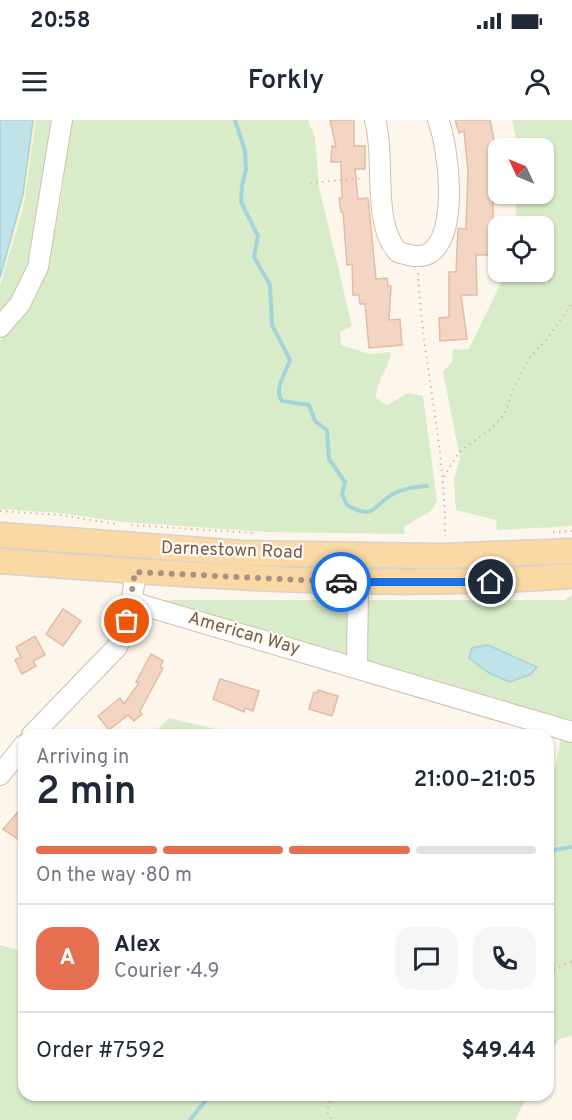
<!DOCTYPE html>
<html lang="en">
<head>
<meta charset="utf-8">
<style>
  body { margin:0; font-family:Overpass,sans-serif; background:#f6f6f7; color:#1f2937; height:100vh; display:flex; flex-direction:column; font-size:22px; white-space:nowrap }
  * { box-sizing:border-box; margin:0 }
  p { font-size:20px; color:#747a83 }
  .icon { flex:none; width:33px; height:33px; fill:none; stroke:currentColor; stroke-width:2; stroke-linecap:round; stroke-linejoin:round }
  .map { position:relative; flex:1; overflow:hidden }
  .drawer { position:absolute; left:18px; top:609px; width:536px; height:372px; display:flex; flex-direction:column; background:#fff; border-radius:18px; box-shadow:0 2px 4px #0004 }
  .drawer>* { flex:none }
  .needle { width:39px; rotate:314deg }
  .buttons { position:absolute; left:488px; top:18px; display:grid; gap:12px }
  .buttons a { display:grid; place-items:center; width:66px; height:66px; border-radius:12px; background:#fff; box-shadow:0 2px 4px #0004; font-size:30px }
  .pin { position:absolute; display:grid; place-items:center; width:51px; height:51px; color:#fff; margin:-26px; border:3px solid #fff; border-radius:50%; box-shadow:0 2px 6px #0007 }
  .courier { position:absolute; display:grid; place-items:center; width:60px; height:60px; margin:-30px; border:4px solid #1a73e8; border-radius:50%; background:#fff; color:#222; box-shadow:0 2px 8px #0007 }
  .headline em { font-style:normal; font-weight:600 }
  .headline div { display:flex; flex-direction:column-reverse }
  .headline { display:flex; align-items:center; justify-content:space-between; height:102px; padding:0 18px }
  h1 { font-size:39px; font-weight:600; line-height:45px }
  .bar { display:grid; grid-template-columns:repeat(4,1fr); gap:9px 6px; align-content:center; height:72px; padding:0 18px }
  .bar i { height:8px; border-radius:4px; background:#e0e1e3 }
  .bar .on { background:#e76f51 }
  .bar p { grid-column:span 4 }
  .line { display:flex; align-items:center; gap:15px; padding:0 18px; border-top:2px solid #e0e1e3 }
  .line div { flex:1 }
  .round { display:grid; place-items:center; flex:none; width:63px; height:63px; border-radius:18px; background:#f6f6f7 }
  .status { display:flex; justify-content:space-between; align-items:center; height:42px; padding:0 30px; background:#fff; direction:ltr }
  .status svg { height:16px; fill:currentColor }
  header { display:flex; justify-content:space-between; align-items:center; height:78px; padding:0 18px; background:#fff; font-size:27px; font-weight:600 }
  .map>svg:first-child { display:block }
  .green { fill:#d8ecc9 }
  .sand { fill:#fcefc7 }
  .water { fill:#bfe3e8; stroke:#a5d3da; stroke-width:1.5 }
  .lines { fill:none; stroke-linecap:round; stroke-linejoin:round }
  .stream { stroke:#a5d3da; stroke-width:4 }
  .building { fill:#f3d5c3; stroke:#e6bba3; stroke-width:1.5 }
  .minor-casing { stroke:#d1beb0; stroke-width:22 }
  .major-casing { stroke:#dad1cd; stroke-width:27 }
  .path { stroke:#d9b8a5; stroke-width:2; stroke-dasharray:1.5 4.5; stroke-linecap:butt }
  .minor { stroke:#fff; stroke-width:20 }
  .major { stroke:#fbd9a5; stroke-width:24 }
  .done { stroke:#a89285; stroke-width:6; stroke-dasharray:0 10.8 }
  .route { stroke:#1a73e8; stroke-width:8 }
  .labels { text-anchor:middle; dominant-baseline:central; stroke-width:4.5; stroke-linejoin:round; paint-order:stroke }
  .street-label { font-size:18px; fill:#7a5c4d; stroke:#fffaf3 }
</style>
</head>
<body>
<div class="status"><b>20:58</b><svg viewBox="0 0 49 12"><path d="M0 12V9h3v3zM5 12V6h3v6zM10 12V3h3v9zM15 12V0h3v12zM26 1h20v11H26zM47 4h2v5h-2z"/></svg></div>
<header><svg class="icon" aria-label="menu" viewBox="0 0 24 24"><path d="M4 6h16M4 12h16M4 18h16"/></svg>Forkly<svg class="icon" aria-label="person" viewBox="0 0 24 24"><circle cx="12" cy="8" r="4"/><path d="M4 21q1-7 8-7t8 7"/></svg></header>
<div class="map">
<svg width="572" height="1000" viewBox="0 0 572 1000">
  <rect width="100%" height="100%" fill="#fdf6ec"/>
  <g class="green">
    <polygon points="35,0 52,0 27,153 0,200 0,165 23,88"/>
    <path d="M70,0h238l7,18 4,49 33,139 -12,6 1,13 29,9 21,-2c-3,19 -15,29 -15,46l11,7 21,-12 15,3 14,105 -6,10 -27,16 1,7 -138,-2 -144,-10 -64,-9 -59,-4v-168c15,-15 31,-31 39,-51 17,-44 28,-123 31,-170z"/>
    <polygon points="512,0 572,0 572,406 497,410 496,400 456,390 454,359 460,338 443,252 452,242 453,230 469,229 506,152 543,152 543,106 515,106 517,74 543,74 543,28 518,28"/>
    <polygon points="572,433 572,444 391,451 167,443 269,445"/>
    <polygon points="572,475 572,916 559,919 548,939 548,662 552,661 564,604 149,480 565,480"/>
    <polygon points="169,598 241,615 152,615"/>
    <polygon points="0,825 24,832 24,975 528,975 515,1000 0,1000"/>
  </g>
  <polygon class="sand" points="33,0 35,0 35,9 25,78 0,165 23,74"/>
  <g class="water">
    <polygon points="0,0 33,0 23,74 0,158"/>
    <polygon points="488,525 537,547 531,554 510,562 489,553 469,538 472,528"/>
  </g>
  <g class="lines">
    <g class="stream">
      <path d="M235,0l10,31 1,19 -4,15 -1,17 17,34 -4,21 16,28 2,40 18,35c-4,13 -17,30 -8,41l27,4 6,16 12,9 2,29 16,23 -3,12 5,11c28,16 25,1 46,-11 11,-6 22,-7 34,-8"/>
      <polyline points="548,731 572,727"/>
      <polyline points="190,1000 210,975"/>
    </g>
  </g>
  <g class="building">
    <polygon points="330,0 354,0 354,26 365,26 365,49 355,49 358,79 368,78 376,159 387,158 388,166 391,166 389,200 400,199 402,225 369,228 365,184 360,184 359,175 353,175 352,144 347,145 343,92 341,92 339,78 342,78 341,42 331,42 332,26 336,27"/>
    <polygon points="455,0 490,0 495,25 498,25 498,66 496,66 493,84 493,110 497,110 497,121 492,121 491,135 476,135 477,175 461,175 467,219 440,221 439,198 449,197 449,152 456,152 458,108 466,109 468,51 464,11 459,13"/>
    <polygon points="63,489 81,501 63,526 46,514"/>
    <polygon points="35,516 45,535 33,541 36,546 22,554 15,540 21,537 16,527"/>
    <polygon points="151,534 163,541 160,547 163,548 140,591 142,594 134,601 128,595 109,610 98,596 120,578 124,584 139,563 136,562"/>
    <polygon points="220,559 259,571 253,591 245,588 244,592 213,579"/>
    <polygon points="318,570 338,576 332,596 309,589 314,572 317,573"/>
    <polygon points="24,685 24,723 3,709"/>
  </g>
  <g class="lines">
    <g class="minor-casing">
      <g id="minor">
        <path d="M375,0c11,38 -4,103 23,132 10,3 22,7 32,1 29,-20 19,-105 8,-133"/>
        <polyline points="0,207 20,184 38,147 62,0"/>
        <polyline points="132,482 572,612"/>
        <polyline points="357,546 358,463"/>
        <path d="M32,615l85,-88c12,-23 15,-49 19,-75"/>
        <polyline points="0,655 24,625"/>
      </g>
    </g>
    <g class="major-casing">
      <g id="major">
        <polyline points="0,415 242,433 441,436 572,431"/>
        <path d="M0,441c190,15 381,29 572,15"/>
      </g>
    </g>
    <g class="path">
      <polyline points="310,63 364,58"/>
      <path d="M418,153c4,88 28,174 27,263"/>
      <polyline points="444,357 459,332 492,308 505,293 516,263 530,237 547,219 572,183"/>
      <polyline points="0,391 60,395 116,404"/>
      <polyline points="131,405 254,413"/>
      <polyline points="553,412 572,411"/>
      <polyline points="548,852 572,841"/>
      <polyline points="331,975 327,992 332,1000"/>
    </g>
    <use href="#minor" class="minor"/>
    <use href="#major" class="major"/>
  </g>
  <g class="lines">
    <polyline class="done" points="127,501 135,452 341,462"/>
    <polyline class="route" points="341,462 491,462"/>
  </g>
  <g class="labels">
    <g class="street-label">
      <text transform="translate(232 431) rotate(2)">Darnestown Road</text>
      <text transform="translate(244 514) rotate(16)">American Way</text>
    </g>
  </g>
</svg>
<div class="buttons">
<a><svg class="needle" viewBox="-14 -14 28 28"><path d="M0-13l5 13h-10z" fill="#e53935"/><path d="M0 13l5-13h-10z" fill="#747a83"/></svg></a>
<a><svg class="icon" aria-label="locate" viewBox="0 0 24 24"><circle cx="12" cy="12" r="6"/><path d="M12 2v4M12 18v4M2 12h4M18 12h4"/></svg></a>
</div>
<div class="pin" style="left:127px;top:501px;background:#ea580c"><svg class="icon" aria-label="bag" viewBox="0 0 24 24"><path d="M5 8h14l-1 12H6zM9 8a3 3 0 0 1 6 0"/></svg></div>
<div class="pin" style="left:491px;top:462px;background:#1f2937"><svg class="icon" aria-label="home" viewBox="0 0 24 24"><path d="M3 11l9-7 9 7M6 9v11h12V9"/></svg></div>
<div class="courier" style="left:341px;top:462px"><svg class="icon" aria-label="car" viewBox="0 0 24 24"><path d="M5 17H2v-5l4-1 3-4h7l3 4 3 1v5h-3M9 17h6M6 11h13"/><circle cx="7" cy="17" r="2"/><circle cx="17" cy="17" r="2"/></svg></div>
<section class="drawer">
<div class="headline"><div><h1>2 min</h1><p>Arriving in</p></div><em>21:00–21:05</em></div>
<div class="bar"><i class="on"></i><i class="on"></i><i class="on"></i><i></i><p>On the way · 80 m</p></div>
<div class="line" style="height:108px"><b class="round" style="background:#e76f51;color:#fff">A</b><div><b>Alex</b><p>Courier · 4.9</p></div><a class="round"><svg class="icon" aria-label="chat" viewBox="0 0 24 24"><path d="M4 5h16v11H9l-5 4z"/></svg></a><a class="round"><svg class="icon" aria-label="phone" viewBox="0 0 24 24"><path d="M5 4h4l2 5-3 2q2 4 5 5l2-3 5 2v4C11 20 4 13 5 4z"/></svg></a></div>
<div class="line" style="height:78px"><div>Order #7592</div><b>$49.44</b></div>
</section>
</div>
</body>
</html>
